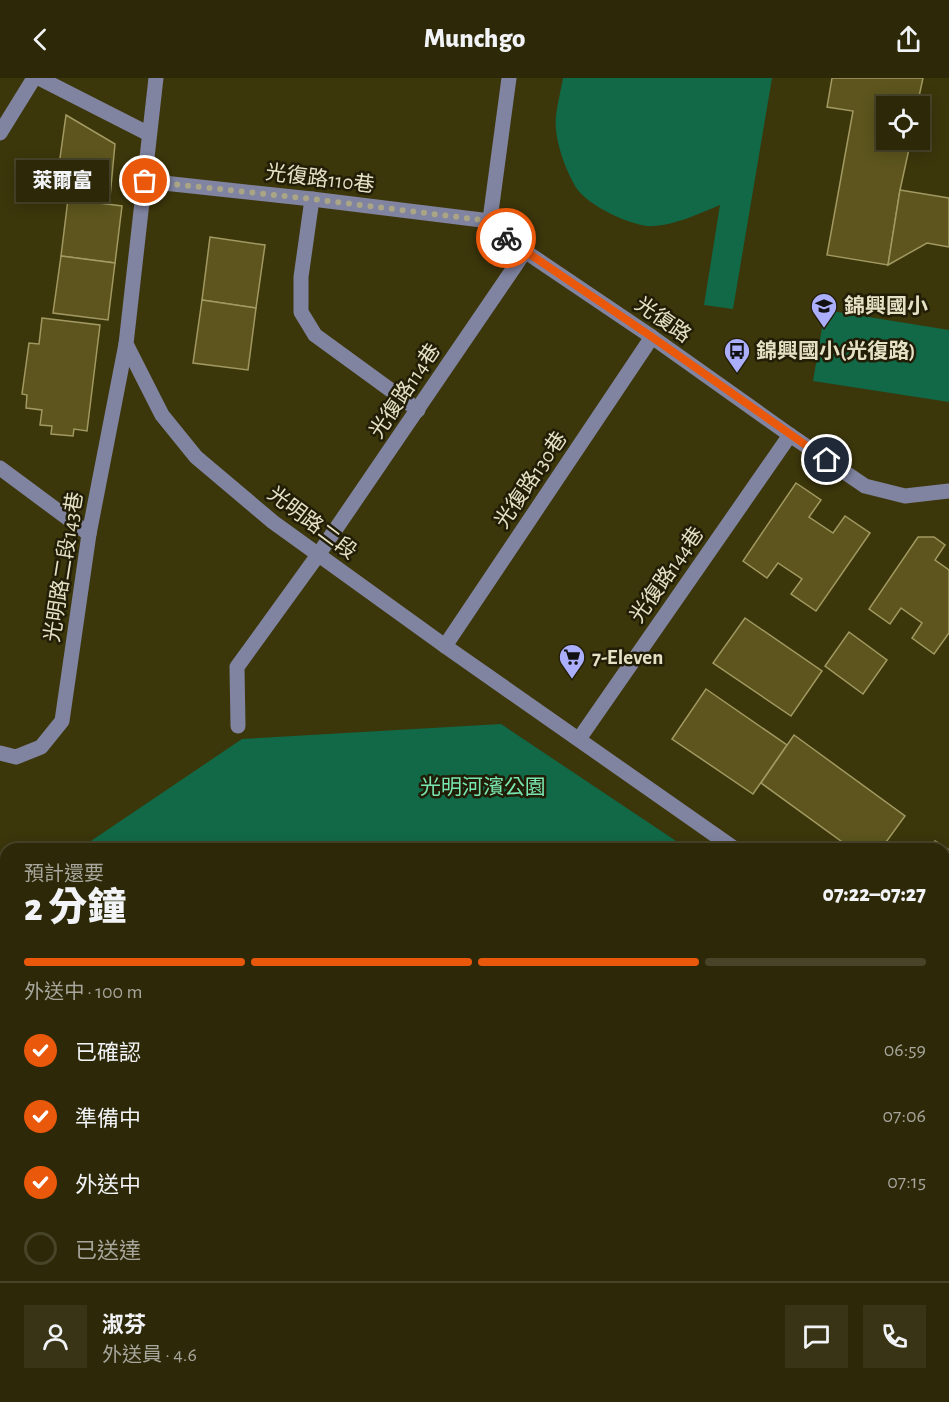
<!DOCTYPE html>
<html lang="zh-TW">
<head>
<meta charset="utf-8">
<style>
  body { margin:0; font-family:"Alegreya Sans","Noto Sans TC",sans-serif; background:#393416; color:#f1f3f6; height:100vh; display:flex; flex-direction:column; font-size:22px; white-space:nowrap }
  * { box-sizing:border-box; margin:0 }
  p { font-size:20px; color:#a7a69c }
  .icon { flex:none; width:33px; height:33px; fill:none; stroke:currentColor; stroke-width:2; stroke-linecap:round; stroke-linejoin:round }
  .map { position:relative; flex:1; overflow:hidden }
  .panel { position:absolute; left:0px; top:765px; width:950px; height:560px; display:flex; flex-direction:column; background:#2d2808; border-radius:18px 18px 0 0; box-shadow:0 3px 15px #0003,0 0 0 2px #484429 }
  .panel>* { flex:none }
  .fabs { position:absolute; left:876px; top:18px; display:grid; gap:12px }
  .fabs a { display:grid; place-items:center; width:54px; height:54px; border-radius:0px; background:#2d2808; box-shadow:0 3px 15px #0003,0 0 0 2px #484429; font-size:30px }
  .pin { position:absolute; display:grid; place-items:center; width:51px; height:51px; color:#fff; margin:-26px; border:3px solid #fff; border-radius:50%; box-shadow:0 2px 6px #0007 }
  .courier { position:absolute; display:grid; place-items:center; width:60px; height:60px; margin:-30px; border:4px solid #ea580c; border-radius:50%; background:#fff; color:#222; box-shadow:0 2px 8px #0007 }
  .bubble { position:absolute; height:42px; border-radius:0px; background:#2d2808; box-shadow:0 3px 15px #0003,0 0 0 2px #484429; font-size:20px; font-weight:800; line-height:42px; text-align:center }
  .overview em { font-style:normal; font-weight:800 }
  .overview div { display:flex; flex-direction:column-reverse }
  .overview { display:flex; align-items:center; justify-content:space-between; height:102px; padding:0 24px }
  h1 { font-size:39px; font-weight:800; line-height:45px }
  .bar { display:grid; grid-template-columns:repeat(4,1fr); gap:9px 6px; align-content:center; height:72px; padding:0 24px }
  .bar i { height:8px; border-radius:4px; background:#484429 }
  .bar .current { background:#ea580c }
  .bar p { grid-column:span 4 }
  .line { display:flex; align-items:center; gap:15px; padding:0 24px; border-top:2px solid #484429 }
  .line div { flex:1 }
  .round { display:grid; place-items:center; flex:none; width:63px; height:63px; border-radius:0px; background:#393416 }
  ol { padding:0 24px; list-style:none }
  li { display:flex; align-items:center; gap:18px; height:66px }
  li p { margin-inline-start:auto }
  li .icon { padding:6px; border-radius:50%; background:#ea580c; color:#fff; stroke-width:4 }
  li:last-child { color:#a7a69c }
  li i { width:33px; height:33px; border:3px solid #484429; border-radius:50% }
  header { display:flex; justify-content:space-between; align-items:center; height:78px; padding:0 24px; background:#2d2808; font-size:27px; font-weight:800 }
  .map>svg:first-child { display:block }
  .green { fill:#116947 }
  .water { fill:#0c2a33; stroke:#4d615f; stroke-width:1.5 }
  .building { fill:#5d551d; stroke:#a19961; stroke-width:1.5 }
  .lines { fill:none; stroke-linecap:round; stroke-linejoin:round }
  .path { stroke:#88835f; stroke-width:4; stroke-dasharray:6 3; stroke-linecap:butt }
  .minor { stroke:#8184a1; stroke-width:15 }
  .done { stroke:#aaa584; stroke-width:6; stroke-dasharray:0 10.8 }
  .route { stroke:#ea580c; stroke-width:8 }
  .labels { text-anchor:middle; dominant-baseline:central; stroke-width:5; stroke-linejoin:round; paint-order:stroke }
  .street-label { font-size:21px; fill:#e5e1c5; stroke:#211d06 }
  .poi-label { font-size:21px; font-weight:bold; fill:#e5e1c5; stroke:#211d06; text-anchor:start }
  .park-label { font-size:21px; fill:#79e7b2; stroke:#211d06 }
</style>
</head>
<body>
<header><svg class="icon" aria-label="back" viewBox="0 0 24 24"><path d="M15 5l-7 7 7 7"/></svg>Munchgo<svg class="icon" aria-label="share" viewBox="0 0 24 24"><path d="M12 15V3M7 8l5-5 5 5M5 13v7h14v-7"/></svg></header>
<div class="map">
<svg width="949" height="1324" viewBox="0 0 949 1324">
  <rect width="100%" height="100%" fill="#3c360b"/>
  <g class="green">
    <path d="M563,0h209l-39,231 -29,-4 16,-100c-22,9 -42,19 -66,21 -20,2 -65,-20 -77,-37 -10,-16 -20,-42 -21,-61 -2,-12 5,-37 7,-50z"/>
    <polygon points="825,232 949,252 949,324 813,303"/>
    <polygon points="501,646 688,771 79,771 242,661"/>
    <polygon points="944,942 949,945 949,1187 944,1185"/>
  </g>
  <g class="water">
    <polygon points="0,902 6,902 6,1038 0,1041"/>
    <polygon points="944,1214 949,1216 949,1324 814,1324 799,1319 944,1318"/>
  </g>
  <g class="building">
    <polygon points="832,0 923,0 917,28 886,28 886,62 911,62 900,112 888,187 827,177 853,33 827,29"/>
    <polygon points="66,37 115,66 110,119 56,109"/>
    <polygon points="900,112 949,120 949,169 927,165 888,187"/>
    <polygon points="68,121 122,128 115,185 61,178"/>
    <polygon points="210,159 265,167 256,230 202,222"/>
    <polygon points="61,178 115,185 108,242 53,235"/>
    <polygon points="202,222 256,230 248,292 193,285"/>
    <polygon points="42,240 100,247 87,353 74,351 73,358 51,356 52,348 40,347 42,332 26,330 27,317 22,316 29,265 39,266"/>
    <polygon points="796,405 821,422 809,439 833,455 845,438 870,455 816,533 791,516 802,501 778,485 767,500 743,483"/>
    <polygon points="918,459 934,459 945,467 935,482 949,492 949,555 934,576 912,560 922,545 901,530 890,546 869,531"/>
    <polygon points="745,540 822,593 791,638 713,585"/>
    <polygon points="849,554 887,582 863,616 825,588"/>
    <polygon points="706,611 787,667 753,716 672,661"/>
    <polygon points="794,657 905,738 881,771 852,771 761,705"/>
    <polygon points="935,763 949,772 949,825 944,821 944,771 929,771"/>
    <polygon points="944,968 949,972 949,1052 944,1060"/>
  </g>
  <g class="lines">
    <g class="path">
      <polyline points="0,840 6,839"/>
      <polyline points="0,1117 6,1116"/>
      <polyline points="944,1149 949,1151"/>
      <polyline points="944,1200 949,1202"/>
    </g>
    <g class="minor">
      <polyline points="39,0 149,56"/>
      <polyline points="156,0 126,266 162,337 196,379 273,444 445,568 735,771"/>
      <polyline points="509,0 489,149 652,259 790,357 865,408 905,418 949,413"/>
      <polyline points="0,55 34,0"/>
      <polyline points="145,103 312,121 490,143"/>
      <polyline points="312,121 301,199 301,234 315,257 418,332"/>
      <polyline points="0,390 89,456"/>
      <polyline points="445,568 652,259"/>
      <polyline points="238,648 237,589 318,477 526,172"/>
      <polyline points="579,661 790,357"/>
      <polyline points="0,675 16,679 41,669 62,643 89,456 126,266"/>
      <polyline points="944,913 949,916"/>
      <polyline points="621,1318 632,1324"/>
      <polyline points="368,1324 374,1321 404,1318"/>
    </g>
  </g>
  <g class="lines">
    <polyline class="done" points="145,103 312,121 490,143 489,149 506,160"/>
    <polyline class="route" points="506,160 652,259 827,382"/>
  </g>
  <defs>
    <g id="school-pin" transform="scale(1.35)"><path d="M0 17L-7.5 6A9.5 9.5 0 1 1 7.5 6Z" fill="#abaffb" stroke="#211d06"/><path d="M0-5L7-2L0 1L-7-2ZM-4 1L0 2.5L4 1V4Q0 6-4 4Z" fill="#111"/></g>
    <g id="bus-pin" transform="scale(1.35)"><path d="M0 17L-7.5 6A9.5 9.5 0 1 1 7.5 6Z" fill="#abaffb" stroke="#211d06"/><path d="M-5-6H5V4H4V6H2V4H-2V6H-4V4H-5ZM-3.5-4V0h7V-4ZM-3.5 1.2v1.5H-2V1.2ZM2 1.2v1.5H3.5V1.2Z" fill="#111"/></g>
    <g id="supermarket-pin" transform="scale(1.35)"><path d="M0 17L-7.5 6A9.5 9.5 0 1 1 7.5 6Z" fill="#abaffb" stroke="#211d06"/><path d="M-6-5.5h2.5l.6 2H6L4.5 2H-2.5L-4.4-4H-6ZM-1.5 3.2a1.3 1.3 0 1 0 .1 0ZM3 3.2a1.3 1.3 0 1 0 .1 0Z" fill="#111"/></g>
  </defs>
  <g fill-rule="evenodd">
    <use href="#school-pin" x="824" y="228"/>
    <use href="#bus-pin" x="737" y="273"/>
    <use href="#supermarket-pin" x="572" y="579"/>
  </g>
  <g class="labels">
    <g class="street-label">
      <text transform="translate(320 101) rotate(7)">光復路110巷</text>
      <text transform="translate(663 242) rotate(35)">光復路</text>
      <text transform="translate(405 313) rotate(-56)">光復路114巷</text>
      <text transform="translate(531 402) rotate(-56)">光復路130巷</text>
      <text transform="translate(312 445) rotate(37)">光明路二段</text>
      <text transform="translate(64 489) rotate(-81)">光明路二段143巷</text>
      <text transform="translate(667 497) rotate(-55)">光復路144巷</text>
    </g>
    <g class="poi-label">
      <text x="844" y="228">錦興國小</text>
      <text x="756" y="273">錦興國小(光復路)</text>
      <text x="592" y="579">7-Eleven</text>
    </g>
    <g class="park-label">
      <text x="483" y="709">光明河濱公園</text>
    </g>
  </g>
</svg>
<div class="fabs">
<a><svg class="icon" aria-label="locate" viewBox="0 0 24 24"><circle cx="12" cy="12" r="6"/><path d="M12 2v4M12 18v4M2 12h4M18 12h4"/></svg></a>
</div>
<div class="pin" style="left:145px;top:103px;background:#ea580c"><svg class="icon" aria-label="bag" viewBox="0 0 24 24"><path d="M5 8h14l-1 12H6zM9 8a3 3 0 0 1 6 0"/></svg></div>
<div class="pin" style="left:827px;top:382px;background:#1f2937"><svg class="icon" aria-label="home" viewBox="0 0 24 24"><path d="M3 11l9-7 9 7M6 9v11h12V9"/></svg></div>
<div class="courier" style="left:506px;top:160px"><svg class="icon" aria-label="bike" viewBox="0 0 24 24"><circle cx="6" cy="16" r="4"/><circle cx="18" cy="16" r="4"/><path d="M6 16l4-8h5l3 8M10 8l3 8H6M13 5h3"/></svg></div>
<div class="bubble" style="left:16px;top:82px;width:93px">萊爾富</div>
<section class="panel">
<div class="overview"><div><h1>2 分鐘</h1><p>預計還要</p></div><em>07:22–07:27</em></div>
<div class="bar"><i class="current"></i><i class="current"></i><i class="current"></i><i></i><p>外送中 · 100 m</p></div>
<ol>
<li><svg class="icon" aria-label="check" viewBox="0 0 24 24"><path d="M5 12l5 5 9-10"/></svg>已確認<p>06:59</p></li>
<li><svg class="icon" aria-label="check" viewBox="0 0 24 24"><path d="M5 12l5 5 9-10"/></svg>準備中<p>07:06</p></li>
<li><svg class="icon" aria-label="check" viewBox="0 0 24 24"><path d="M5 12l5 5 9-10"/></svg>外送中<p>07:15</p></li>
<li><i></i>已送達</li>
</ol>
<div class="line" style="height:108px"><a class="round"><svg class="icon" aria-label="person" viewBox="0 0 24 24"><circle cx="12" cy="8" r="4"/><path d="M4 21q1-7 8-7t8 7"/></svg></a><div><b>淑芬</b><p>外送員 · 4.6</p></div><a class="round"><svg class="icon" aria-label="chat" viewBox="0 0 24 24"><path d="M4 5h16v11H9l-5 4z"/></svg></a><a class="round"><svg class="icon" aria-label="phone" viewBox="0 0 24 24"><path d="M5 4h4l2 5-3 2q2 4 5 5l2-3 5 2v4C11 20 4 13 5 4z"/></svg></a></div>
</section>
</div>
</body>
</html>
